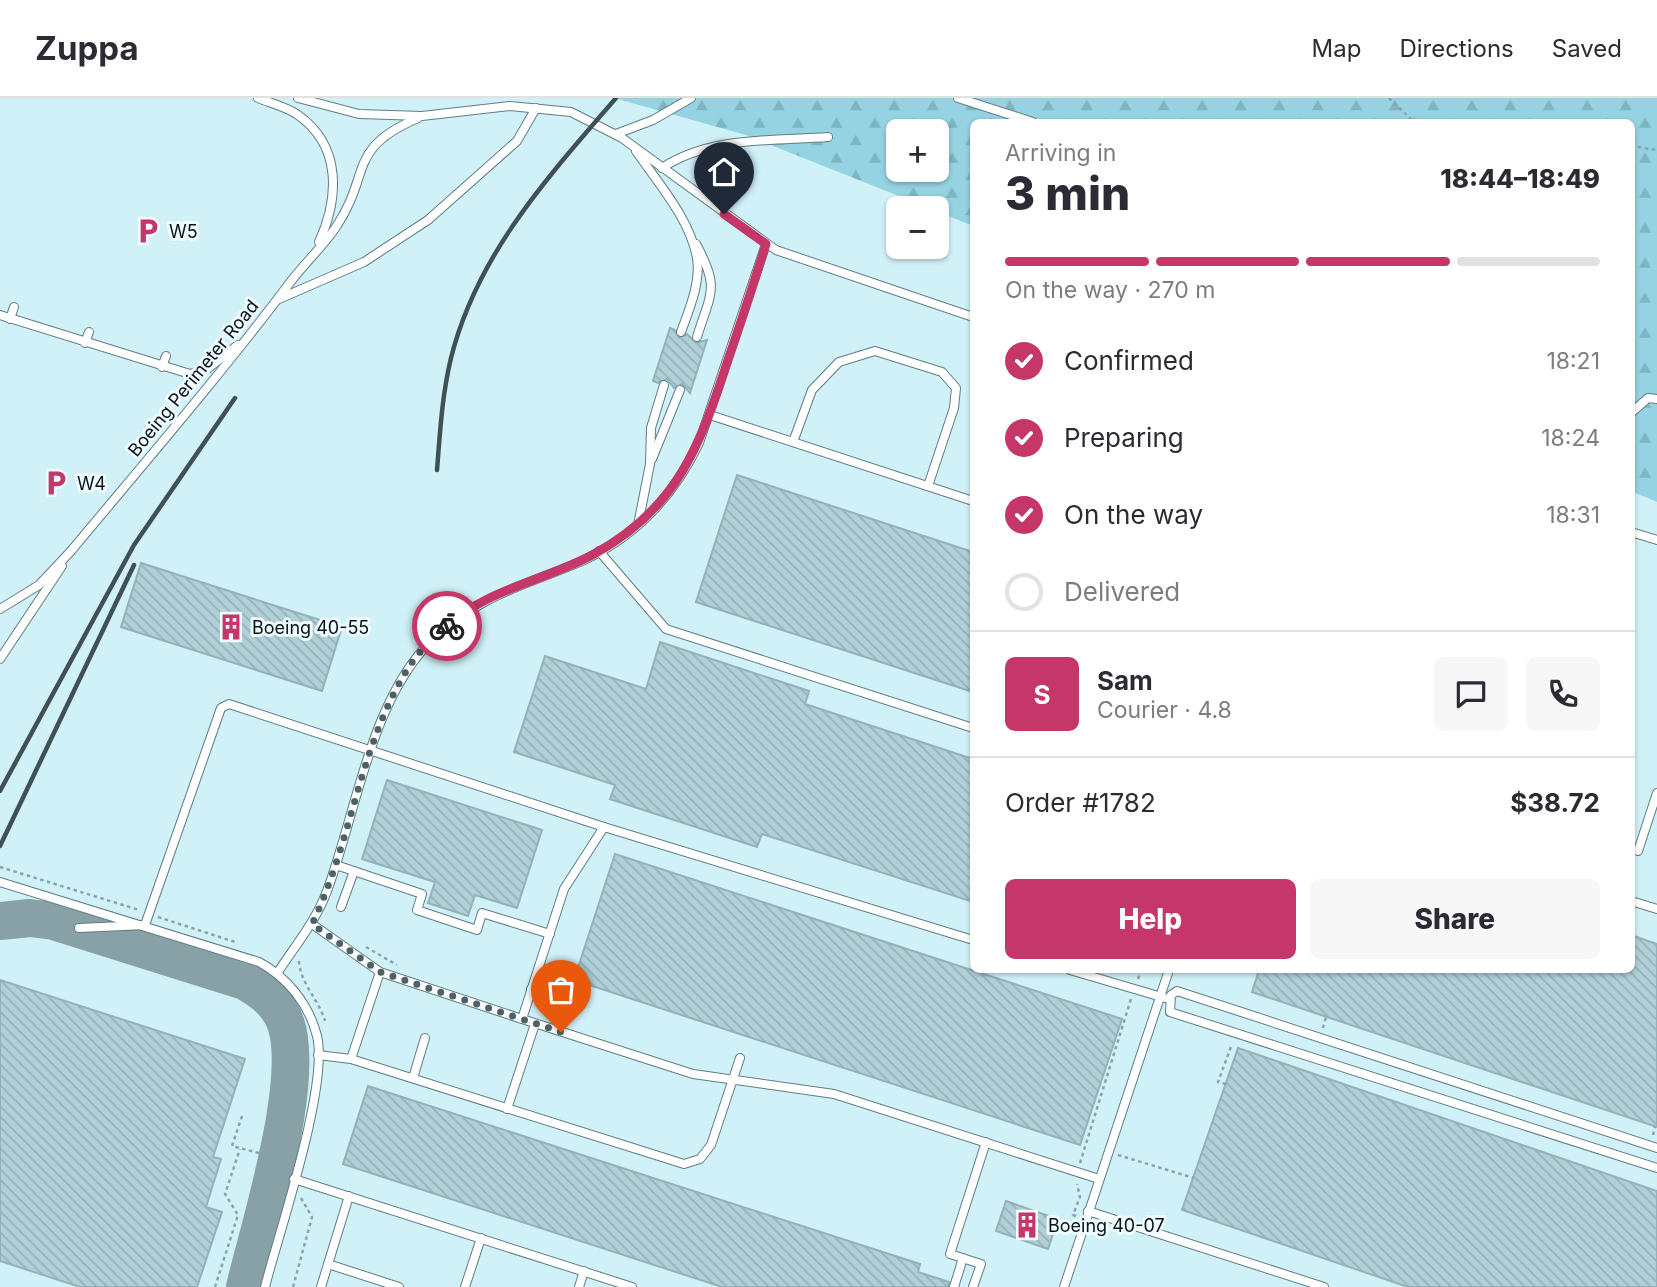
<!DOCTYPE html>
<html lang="en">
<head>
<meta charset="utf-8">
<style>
  body { margin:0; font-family:Inter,sans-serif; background:#f7f7f7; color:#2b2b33; height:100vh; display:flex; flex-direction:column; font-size:26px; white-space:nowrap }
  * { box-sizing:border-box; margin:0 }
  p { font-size:23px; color:#7c7c81 }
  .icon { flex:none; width:38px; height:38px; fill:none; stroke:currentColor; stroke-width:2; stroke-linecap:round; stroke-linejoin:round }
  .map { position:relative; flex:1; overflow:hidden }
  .drawer { position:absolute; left:970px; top:21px; width:665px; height:854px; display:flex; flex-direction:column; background:#fff; border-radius:10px; box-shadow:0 2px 5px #0004 }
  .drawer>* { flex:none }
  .controls { position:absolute; left:886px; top:21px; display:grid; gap:14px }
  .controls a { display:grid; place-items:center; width:63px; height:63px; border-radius:10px; background:#fff; box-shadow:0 2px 5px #0004; font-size:35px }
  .pin { position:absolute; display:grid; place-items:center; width:60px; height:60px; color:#fff; margin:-72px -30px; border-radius:50% 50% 50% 0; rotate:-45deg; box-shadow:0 0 7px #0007 }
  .pin .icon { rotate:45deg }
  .courier { position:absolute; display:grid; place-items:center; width:70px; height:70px; margin:-35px; border:5px solid #c43768; border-radius:50%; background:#fff; color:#222; box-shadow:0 2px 9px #0007 }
  .overview em { font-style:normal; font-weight:800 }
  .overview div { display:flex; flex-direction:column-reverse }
  .overview { display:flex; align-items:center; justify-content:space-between; height:119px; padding:0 35px }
  h1 { font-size:46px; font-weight:800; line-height:52px }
  .bar { display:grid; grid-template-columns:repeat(4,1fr); gap:10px 7px; align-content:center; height:84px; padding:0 35px }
  .bar i { height:9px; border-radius:5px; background:#e1e1e2 }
  .bar .active { background:#c43768 }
  .bar p { grid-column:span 4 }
  .line { display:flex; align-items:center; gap:18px; padding:0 35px; border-top:2px solid #e1e1e2 }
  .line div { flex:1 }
  .round { display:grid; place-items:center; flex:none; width:74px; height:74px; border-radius:10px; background:#f7f7f7 }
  ol { padding:0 35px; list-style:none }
  li { display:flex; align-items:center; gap:21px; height:77px }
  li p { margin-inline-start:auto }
  li .icon { padding:7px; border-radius:50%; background:#c43768; color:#fff; stroke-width:4 }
  li:last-child { color:#7c7c81 }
  li i { width:38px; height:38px; border:4px solid #e1e1e2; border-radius:50% }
  .primary-button { display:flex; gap:14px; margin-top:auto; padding:14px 35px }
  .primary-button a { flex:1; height:80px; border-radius:10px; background:#c43768; color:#fff; font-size:28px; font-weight:800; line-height:80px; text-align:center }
  .primary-button a+a { background:#f7f7f7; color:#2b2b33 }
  header { display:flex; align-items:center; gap:42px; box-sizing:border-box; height:98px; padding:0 35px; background:#fff; border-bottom:2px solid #e1e1e2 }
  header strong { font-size:33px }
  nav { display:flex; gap:38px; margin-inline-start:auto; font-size:24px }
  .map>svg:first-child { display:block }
  .forest { fill:url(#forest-firs); fill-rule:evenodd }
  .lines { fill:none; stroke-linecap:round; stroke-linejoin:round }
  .taxiway { stroke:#88a1a7; stroke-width:38 }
  .building { fill:url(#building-back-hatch); stroke:#92b1b8; stroke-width:2 }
  .lane-casing { stroke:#5f7d83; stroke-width:10 }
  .path { stroke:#8aa3a9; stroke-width:2.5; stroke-dasharray:3.5 3.5; stroke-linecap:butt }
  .lane { stroke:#fff; stroke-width:8 }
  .rail { stroke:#405155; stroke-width:4.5 }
  .done { stroke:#4e6165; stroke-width:7; stroke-dasharray:0 12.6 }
  .route { stroke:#c43768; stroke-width:9 }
  .labels { text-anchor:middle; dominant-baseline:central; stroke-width:6; stroke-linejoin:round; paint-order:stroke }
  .poi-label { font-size:18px; fill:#071315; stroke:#eefafd; text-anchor:start }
  .street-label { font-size:18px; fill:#071315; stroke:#eefafd }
</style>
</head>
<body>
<header>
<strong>Zuppa</strong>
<nav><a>Map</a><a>Directions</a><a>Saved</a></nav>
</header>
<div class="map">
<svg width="1657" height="1189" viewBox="0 0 1657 1189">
  <defs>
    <pattern id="forest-firs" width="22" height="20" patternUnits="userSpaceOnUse" patternTransform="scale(1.75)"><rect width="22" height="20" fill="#95d3e2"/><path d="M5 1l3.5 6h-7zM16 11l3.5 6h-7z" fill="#7fb4c1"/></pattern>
    <pattern id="building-back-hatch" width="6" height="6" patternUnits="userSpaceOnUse" patternTransform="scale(1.75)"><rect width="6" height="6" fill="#b0cfd7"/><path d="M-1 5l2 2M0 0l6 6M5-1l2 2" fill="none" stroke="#96b1b8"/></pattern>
  </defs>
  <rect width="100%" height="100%" fill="#d1f1f9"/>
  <path class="forest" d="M614,0h1043v404l-26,-11v-369h-658v104l-37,-15v-3h-7l-183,-73zM898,33h38v39h-38z"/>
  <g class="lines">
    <path class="taxiway" d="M0,823l30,-3 24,3 191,60c15,9 27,17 36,32 31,51 -22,214 -36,274"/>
  </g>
  <g class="building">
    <polygon points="670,230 675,232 679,240 687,236 696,245 707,242 690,295 682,286 674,290 667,281 658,285 653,283"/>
    <polygon points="737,377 973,454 973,594 696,504"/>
    <polygon points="141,465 342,529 322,593 121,529"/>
    <polygon points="660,544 809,593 805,606 973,661 973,804 762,736 757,749 610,701 615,687 514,654 545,558 646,591"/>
    <polygon points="387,682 542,732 517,810 475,797 468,818 428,805 435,784 362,761"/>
    <polygon points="615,756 1122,921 1080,1047 574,882"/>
    <polygon points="1631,837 1657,846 1657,1029 1252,894 1259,872 1631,872"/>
    <polygon points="0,882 245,961 213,1059 221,1061 206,1109 222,1114 197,1189 80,1189 0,1163"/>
    <polygon points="1238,950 1657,1093 1657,1189 1408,1189 1182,1112"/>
    <polygon points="368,988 920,1166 918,1174 949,1184 948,1189 722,1189 343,1066"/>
    <polygon points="1006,1103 1058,1121 1048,1151 996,1133"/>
  </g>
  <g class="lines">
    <g class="lane-casing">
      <g id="lane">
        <path d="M258,0c12,5 29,9 40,17 44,31 41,83 21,127"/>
        <polyline points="298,0 359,16 422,18 510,8 571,14 622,40 776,152 973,219"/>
        <polyline points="958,0 1033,24"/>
        <polyline points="616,36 653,22 691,0"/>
        <path d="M636,53c22,32 54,68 61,107 4,24 -8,52 -16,74"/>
        <path d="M662,70c48,-32 111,-27 166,-31"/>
        <path d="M696,146c24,44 15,48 1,93"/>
        <polyline points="279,201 364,164 428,122 517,43 536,10"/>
        <polyline points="0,217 190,276 207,271 238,247"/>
        <polyline points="10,221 14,209"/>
        <polyline points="85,245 89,234"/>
        <polyline points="162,269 166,258"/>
        <polyline points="1631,315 1648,300 1657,301"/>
        <polyline points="710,317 973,403"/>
        <polyline points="793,344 812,292 839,264 875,253 942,274 956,290 954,310 928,388"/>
        <polyline points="652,361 680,292"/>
        <polyline points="638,427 650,366 651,330 664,287"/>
        <polyline points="1631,434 1657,442"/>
        <polyline points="599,453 666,531 973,630"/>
        <path d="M0,511l39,-24 32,-34c75,-90 151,-178 221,-271 14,-18 32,-35 44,-53 36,-54 10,-78 82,-109"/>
        <polyline points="0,561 62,468"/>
        <polyline points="604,729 973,842"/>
        <polyline points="1638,753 1657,695"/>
        <polyline points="336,767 422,796 417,812 477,832 482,815 550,836"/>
        <path d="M0,784l259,80c28,15 50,42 58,74 12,50 -38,196 -52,251"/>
        <polyline points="1631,803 1657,811"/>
        <polyline points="341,809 354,773"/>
        <polyline points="312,826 380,874 522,921 693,976 834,996 1099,1081"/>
        <polyline points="79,830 145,827 221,610 229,606 604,729 564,791 522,921"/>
        <polyline points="1070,872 1165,900"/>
        <path d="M278,874c17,-26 38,-51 49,-81 30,-80 43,-191 106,-252 46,-44 93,-54 149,-78 53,-24 92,-66 117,-118l67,-199"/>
        <polyline points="531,891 551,898"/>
        <polyline points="318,957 351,961 380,874"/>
        <polyline points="351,961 684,1066 700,1061 711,1047 740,960"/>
        <polyline points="413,980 425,940"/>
        <polyline points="507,1011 535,926"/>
        <polyline points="1657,1050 1177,893 1171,897 1170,914 1657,1070"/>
        <polyline points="294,1081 632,1189"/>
        <polyline points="1088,1113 1324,1189"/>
        <polyline points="328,1166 399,1189"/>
        <polyline points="321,1189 349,1098"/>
        <polyline points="465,1189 481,1140"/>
        <polyline points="579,1189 584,1173"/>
        <polyline points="954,1189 963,1160"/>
        <polyline points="973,1189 981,1166 950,1156 986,1044"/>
        <polyline points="1064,1189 1169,872"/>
      </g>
    </g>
    <g class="path">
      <polyline points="1389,0 1414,24"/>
      <polyline points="1631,48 1657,52"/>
      <polyline points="0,769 139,812"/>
      <polyline points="158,819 235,844"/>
      <polyline points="366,849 397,867"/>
      <path d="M299,863c1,22 20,39 26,60"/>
      <polyline points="1138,881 1141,872"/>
      <polyline points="1323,930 1326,919"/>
      <polyline points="1226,986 1218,984 1232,946"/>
      <polyline points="242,1018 232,1048 290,1063"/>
      <polyline points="1653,1037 1655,1029"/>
      <polyline points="1118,1057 1194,1080"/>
      <polyline points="1080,1065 1131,901"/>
      <polyline points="1076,1118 1073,1117 1080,1099 1077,1086"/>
      <polyline points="215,1189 238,1117 225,1096 240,1051"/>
      <polyline points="293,1189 312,1119 301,1100"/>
    </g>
    <use href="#lane" class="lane"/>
    <g class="rail">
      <path d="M437,372c3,-37 5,-75 14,-112 26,-104 97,-181 165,-260"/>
      <polyline points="0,693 134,447 235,300"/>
      <polyline points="0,748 134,467"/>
    </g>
  </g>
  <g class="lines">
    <path class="done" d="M447,528c-11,11 -25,22 -34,35 -53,77 -60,179 -101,263l68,48 181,60"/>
    <path class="route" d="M447,528c42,-38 98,-45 147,-72 83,-45 106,-108 134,-194 13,-38 26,-77 38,-116l-42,-30"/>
  </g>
  <defs>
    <g id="parking-bare" transform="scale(2.1)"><path d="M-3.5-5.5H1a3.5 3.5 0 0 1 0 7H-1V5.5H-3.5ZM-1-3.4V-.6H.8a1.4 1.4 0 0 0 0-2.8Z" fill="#c43768" stroke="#eefafd" stroke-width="2.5" paint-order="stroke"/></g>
    <g id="building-bare" transform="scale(2.1)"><path d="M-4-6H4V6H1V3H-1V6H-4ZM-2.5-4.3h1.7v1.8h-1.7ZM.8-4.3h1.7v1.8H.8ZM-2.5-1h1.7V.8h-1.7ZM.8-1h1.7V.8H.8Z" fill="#c43768" stroke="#eefafd" stroke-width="2.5" paint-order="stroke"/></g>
  </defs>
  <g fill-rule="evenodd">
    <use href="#parking-bare" x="148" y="133"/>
    <use href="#parking-bare" x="56" y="385"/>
    <use href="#building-bare" x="231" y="529"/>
    <use href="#building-bare" x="1027" y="1127"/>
  </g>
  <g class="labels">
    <g class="poi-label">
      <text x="169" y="133">W5</text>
      <text x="77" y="385">W4</text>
      <text x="252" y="529">Boeing 40-55</text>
      <text x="1048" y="1127">Boeing 40-07</text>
    </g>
    <g class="street-label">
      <text transform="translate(193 280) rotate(-51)">Boeing Perimeter Road</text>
    </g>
  </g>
</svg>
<div class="controls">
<a>+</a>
<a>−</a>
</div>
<div class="pin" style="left:561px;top:934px;background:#ea580c"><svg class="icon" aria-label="bag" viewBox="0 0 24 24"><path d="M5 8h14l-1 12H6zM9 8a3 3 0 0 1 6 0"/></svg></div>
<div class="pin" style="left:724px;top:116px;background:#1f2937"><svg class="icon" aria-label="home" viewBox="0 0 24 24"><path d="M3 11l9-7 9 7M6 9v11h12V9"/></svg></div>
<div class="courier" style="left:447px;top:528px"><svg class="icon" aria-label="bike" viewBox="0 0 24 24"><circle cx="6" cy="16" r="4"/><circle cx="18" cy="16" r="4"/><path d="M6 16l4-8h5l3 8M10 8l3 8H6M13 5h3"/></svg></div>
<section class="drawer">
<div class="overview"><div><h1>3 min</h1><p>Arriving in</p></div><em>18:44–18:49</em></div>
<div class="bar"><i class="active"></i><i class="active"></i><i class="active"></i><i></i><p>On the way · 270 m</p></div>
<ol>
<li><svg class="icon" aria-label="check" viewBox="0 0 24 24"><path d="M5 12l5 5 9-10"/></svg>Confirmed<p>18:21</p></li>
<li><svg class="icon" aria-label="check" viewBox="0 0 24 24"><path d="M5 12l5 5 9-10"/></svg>Preparing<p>18:24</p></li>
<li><svg class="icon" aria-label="check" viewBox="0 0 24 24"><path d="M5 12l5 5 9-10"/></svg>On the way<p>18:31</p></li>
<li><i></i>Delivered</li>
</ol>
<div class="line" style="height:126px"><b class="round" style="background:#c43768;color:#fff">S</b><div><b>Sam</b><p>Courier · 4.8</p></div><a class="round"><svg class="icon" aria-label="chat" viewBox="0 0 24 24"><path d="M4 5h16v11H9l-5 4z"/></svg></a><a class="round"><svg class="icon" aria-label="phone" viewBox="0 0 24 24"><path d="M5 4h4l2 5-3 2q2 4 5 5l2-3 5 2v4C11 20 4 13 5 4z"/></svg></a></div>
<div class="line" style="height:91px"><div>Order #1782</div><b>$38.72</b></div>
<div class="primary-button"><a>Help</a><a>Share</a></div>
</section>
</div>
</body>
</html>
